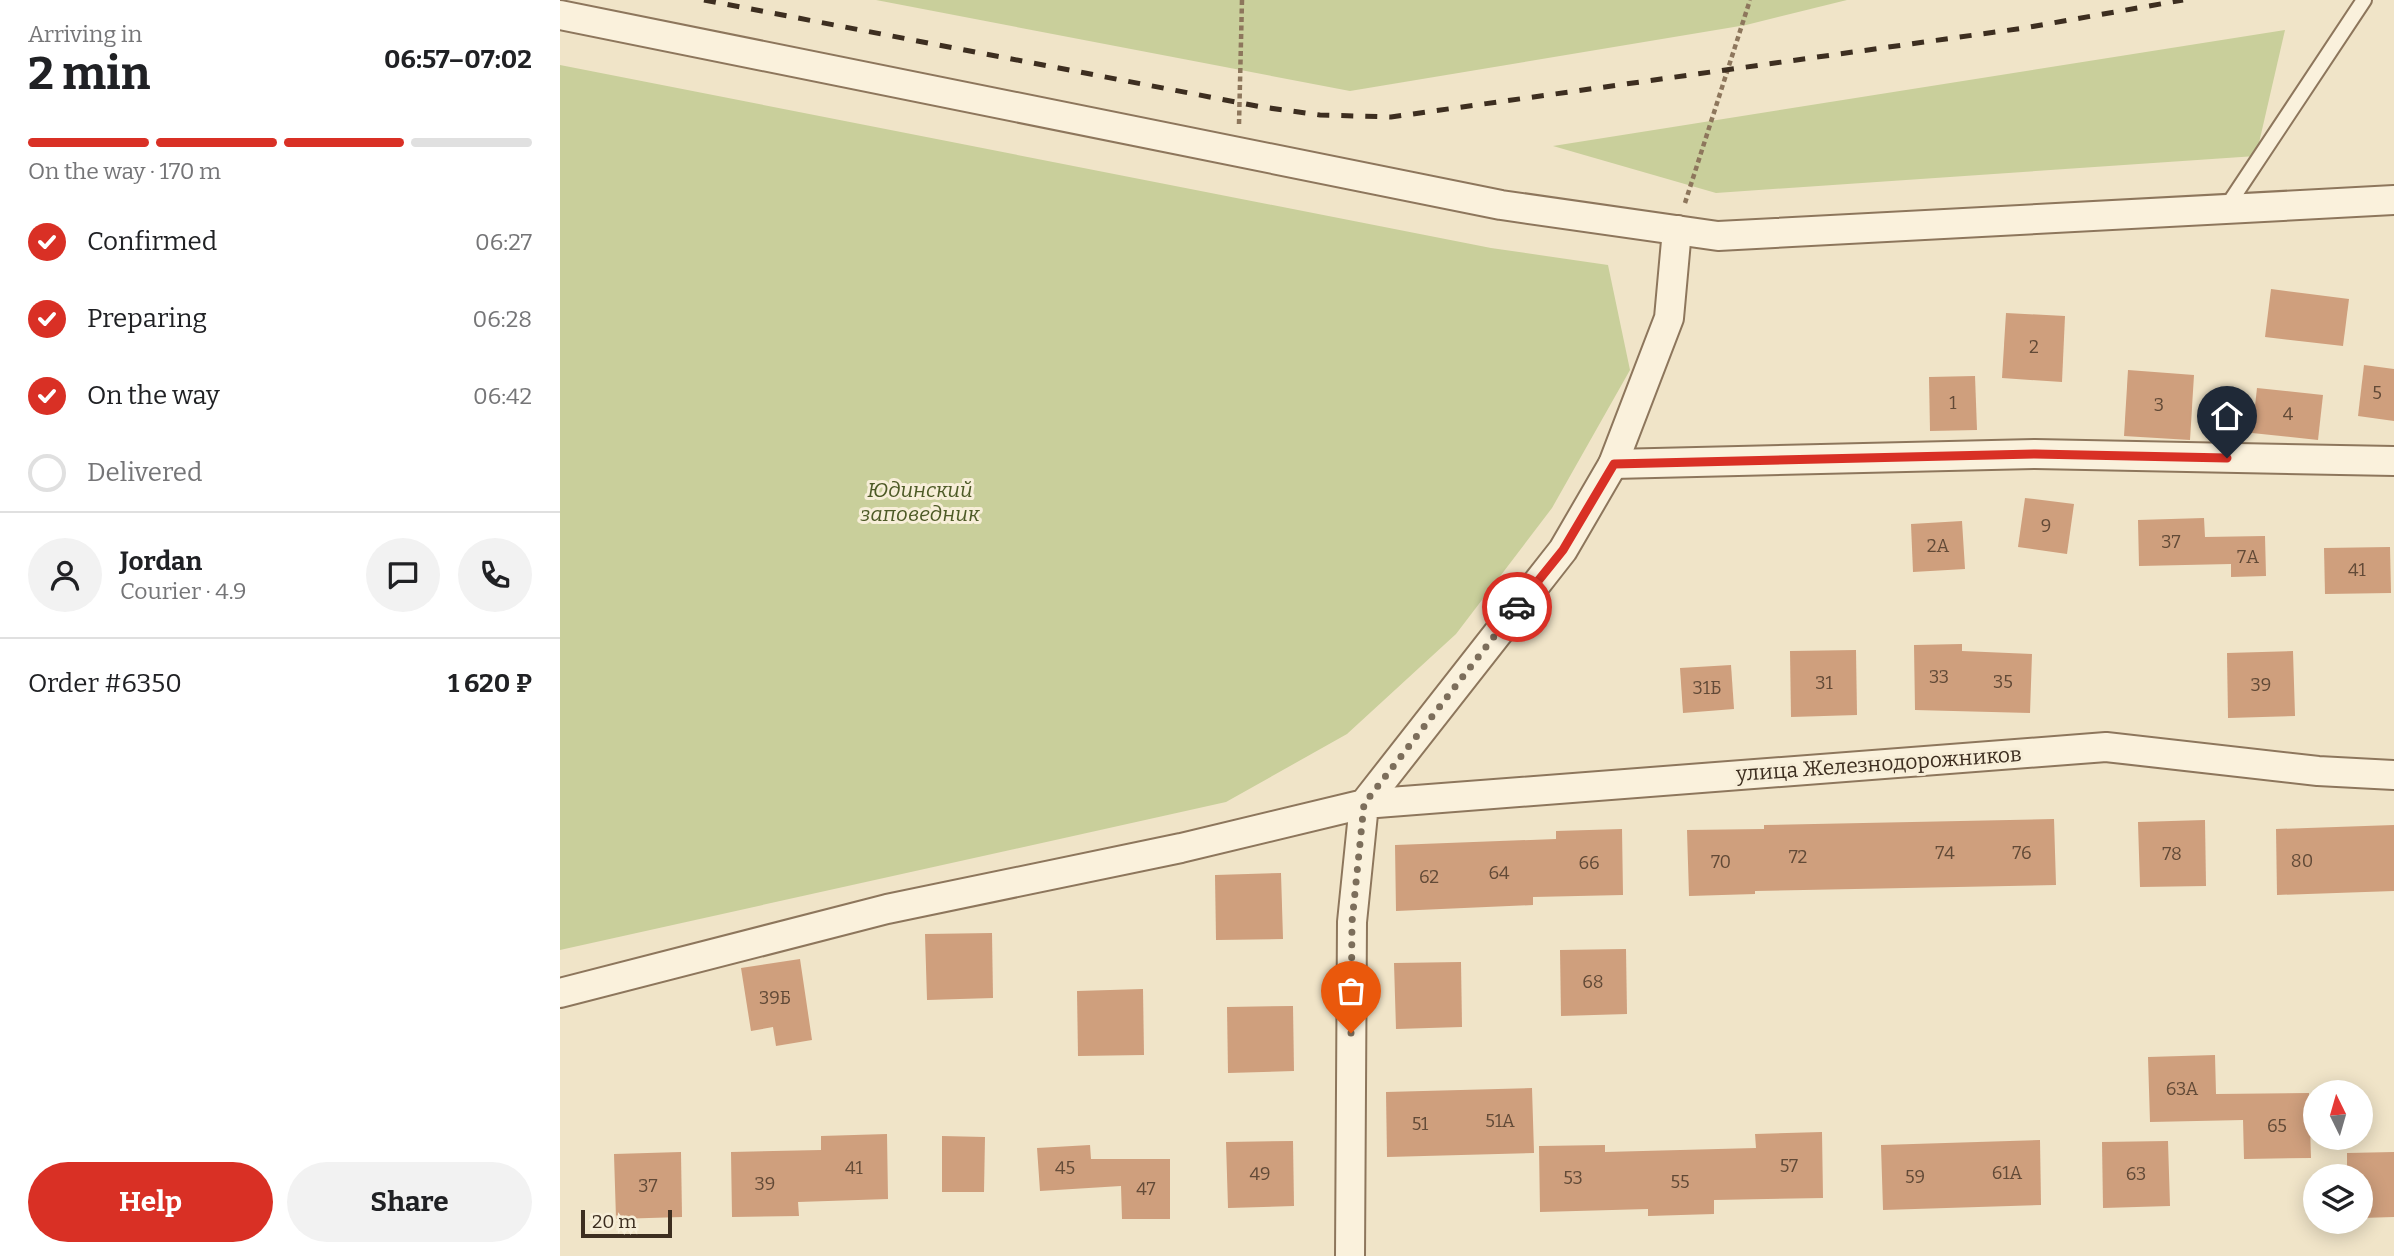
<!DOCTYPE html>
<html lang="en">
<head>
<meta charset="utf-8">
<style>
  body { margin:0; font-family:Bitter,serif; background:#f2f2f2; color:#202124; height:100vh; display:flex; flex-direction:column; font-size:26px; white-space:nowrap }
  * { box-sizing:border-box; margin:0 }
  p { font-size:23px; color:#757577 }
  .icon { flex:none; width:38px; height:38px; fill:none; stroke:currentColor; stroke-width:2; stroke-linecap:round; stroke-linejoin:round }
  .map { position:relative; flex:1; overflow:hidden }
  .panel { display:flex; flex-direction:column; background:#fff; width:560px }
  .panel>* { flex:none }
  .needle { width:46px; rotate:355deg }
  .buttons { position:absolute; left:1743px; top:1080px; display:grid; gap:14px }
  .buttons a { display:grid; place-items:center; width:70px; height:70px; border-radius:50%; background:#fff; box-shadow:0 4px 18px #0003; font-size:35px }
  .scale { position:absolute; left:21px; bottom:18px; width:91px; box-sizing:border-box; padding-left:7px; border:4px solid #3d2e20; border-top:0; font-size:19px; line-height:24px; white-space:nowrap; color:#3d2e20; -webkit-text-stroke:5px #f7eed8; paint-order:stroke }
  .pin { position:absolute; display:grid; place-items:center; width:60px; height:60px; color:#fff; margin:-72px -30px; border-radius:50% 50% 50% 0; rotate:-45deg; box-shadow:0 0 7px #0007 }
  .pin .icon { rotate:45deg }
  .courier { position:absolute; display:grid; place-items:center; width:70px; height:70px; margin:-35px; border:5px solid #d93025; border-radius:50%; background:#fff; color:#222; box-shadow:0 2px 9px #0007 }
  .summary em { font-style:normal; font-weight:700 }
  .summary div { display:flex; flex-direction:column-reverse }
  .summary { display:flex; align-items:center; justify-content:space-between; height:119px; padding:0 28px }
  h1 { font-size:46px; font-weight:700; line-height:52px }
  .bar { display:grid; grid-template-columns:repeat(4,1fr); gap:10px 7px; align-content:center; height:84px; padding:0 28px }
  .bar i { height:9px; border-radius:5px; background:#e0e0e0 }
  .bar .active { background:#d93025 }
  .bar p { grid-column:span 4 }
  .line { display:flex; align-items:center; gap:18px; padding:0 28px; border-top:2px solid #e0e0e0 }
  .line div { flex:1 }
  .round { display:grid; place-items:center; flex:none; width:74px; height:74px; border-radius:37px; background:#f2f2f2 }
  ol { padding:0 28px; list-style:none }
  li { display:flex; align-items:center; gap:21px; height:77px }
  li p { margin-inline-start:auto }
  li .icon { padding:7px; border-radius:50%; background:#d93025; color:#fff; stroke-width:4 }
  li:last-child { color:#757577 }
  li i { width:38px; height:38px; border:4px solid #e0e0e0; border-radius:50% }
  .cta { display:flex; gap:14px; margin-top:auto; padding:14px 28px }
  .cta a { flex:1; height:80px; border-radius:42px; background:#d93025; color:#fff; font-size:28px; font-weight:700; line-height:80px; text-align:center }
  .cta a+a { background:#f2f2f2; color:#202124 }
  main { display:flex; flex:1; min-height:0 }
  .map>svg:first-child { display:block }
  .green { fill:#c9cf9b }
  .building { fill:#cf9f7d }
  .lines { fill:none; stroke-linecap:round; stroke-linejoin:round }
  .service-casing { stroke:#8d765c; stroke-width:18 }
  .minor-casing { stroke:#8d765c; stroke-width:32 }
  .path { stroke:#8d765c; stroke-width:4.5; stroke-dasharray:5 3.5; stroke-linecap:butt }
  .service { stroke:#faf1dc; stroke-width:14 }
  .minor { stroke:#faf1dc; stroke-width:28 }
  .rail { stroke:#3d2e20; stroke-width:5; stroke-dasharray:12 12; stroke-linecap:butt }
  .done { stroke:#7c6e5b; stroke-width:7; stroke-dasharray:0 12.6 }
  .route { stroke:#d93025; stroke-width:9 }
  .labels { text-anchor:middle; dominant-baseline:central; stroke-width:6; stroke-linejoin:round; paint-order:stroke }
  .number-label { font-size:18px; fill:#624a37 }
  .park-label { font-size:21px; font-style:italic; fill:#4d5a26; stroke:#f7eed8 }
  .street-label { font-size:21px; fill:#3d2e20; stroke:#f7eed8 }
</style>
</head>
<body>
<main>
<section class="panel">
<div class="summary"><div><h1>2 min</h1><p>Arriving in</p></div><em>06:57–07:02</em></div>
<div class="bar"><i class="active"></i><i class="active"></i><i class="active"></i><i></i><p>On the way · 170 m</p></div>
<ol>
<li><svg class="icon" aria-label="check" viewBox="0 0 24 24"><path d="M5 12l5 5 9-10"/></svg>Confirmed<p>06:27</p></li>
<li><svg class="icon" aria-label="check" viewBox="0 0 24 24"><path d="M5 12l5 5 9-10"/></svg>Preparing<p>06:28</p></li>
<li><svg class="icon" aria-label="check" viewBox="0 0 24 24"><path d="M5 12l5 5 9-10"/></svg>On the way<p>06:42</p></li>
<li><i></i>Delivered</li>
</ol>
<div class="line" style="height:126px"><a class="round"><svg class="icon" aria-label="person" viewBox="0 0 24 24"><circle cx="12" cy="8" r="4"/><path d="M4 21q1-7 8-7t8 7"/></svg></a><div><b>Jordan</b><p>Courier · 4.9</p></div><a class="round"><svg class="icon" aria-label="chat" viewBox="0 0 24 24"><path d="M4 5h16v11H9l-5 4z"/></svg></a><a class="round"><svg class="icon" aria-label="phone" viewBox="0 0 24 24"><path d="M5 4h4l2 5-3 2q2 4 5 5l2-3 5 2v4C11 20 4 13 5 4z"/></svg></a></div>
<div class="line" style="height:91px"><div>Order #6350</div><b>1 620 ₽</b></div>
<div class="cta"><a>Help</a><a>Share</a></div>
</section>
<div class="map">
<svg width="1834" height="1256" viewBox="0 0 1834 1256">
  <rect width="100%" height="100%" fill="#f0e4c8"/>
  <g class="green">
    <polygon points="316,0 1287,0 1186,25 790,91"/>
    <polygon points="1725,30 1696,156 1156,193 993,146"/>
    <polygon points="0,65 931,248 1048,265 1070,370 992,508 896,634 787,734 666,802 0,950"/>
  </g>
  <g class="building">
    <polygon points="1711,289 1789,299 1783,346 1705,337"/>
    <polygon points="1446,313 1505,316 1502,382 1442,378"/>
    <polygon points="1804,365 1834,369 1834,421 1798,416"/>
    <polygon points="1568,370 1634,375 1630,440 1564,436"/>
    <polygon points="1415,376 1417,430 1370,431 1369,377"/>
    <polygon points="1697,388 1763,395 1758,440 1692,433"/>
    <polygon points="1465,498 1514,504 1507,554 1458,547"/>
    <polygon points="1644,518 1645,537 1705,536 1706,576 1671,577 1671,564 1579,566 1578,520"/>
    <polygon points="1402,521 1405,569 1353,572 1351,524"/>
    <polygon points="1830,547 1831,593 1765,594 1764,548"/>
    <polygon points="1402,644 1402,651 1472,654 1470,713 1355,710 1354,645"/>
    <polygon points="1296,650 1297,715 1231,717 1230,651"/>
    <polygon points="1733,651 1735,716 1668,718 1667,653"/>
    <polygon points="1171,665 1174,709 1123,713 1120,668"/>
    <polygon points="1494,819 1496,885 1195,891 1195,894 1129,896 1127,830 1204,829 1204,825"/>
    <polygon points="1645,820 1646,886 1580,887 1578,822"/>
    <polygon points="1834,825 1834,891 1717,895 1716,829"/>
    <polygon points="1062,829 1063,895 973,897 973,905 836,911 835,845 996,839 996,831"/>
    <polygon points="721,873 723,939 656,940 655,875"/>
    <polygon points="432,933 433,998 367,1000 365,934"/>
    <polygon points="1066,949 1067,1014 1001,1016 1000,950"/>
    <polygon points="240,959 252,1040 216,1046 213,1027 191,1031 181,968"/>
    <polygon points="901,962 902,1027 836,1029 834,963"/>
    <polygon points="583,989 584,1055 518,1056 517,991"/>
    <polygon points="733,1006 734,1071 668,1073 667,1007"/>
    <polygon points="1655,1055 1656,1094 1749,1093 1751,1158 1684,1159 1683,1120 1590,1122 1588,1057"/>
    <polygon points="972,1088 974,1153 827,1157 826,1092"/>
    <polygon points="1262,1132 1263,1198 1154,1200 1154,1214 1088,1216 1088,1209 980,1212 979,1146 1045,1145 1045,1152 1196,1148 1195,1134"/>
    <polygon points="327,1134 328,1199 238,1202 239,1216 172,1217 171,1152 261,1150 261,1136"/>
    <polygon points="382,1136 425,1137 424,1192 382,1192"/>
    <polygon points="1480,1140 1481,1205 1323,1210 1321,1145"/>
    <polygon points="733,1141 734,1206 668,1208 666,1142"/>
    <polygon points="1608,1141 1610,1206 1543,1208 1542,1142"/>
    <polygon points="530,1145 531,1159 610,1159 610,1219 562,1219 561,1186 480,1191 477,1148"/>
    <polygon points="121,1152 122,1217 56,1219 54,1154"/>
    <polygon points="1834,1152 1834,1217 1801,1218 1801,1176 1787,1176 1787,1153"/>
  </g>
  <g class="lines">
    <g class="service-casing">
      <polyline id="service" points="1666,208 1804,0"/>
    </g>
    <g class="minor-casing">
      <g id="minor">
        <polyline points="0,15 941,205 1158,236 1834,200"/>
        <polyline points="1053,464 1475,454 1834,461"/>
        <polyline points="0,993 327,909 621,848 804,804 1003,550 1053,464 1109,318 1117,230"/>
        <polyline points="790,1256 792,922 804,804 1546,747 1758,771 1834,775"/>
      </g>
    </g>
    <g class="path">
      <polyline points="679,124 682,0"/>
      <polyline points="1125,203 1190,0"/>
    </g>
    <use href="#service" class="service"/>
    <use href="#minor" class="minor"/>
    <polyline class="rail" points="144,0 702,107 760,115 831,117 1464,28 1623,0"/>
  </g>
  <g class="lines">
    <polyline class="done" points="791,1033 792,922 804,804 957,607"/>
    <polyline class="route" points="957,607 1003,550 1054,464 1475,454 1667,458"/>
  </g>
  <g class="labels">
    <g class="number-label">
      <text x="1474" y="347">2</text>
      <text x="1817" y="393">5</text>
      <text x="1393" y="403">1</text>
      <text x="1599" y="405">3</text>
      <text x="1728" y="414">4</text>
      <text x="1486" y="526">9</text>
      <text x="1611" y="542">37</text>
      <text x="1378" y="546">2А</text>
      <text x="1688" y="557">7А</text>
      <text x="1797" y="570">41</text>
      <text x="1379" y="677">33</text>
      <text x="1443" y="682">35</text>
      <text x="1264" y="683">31</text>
      <text x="1701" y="685">39</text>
      <text x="1147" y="688">31Б</text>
      <text x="1385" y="853">74</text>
      <text x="1462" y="853">76</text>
      <text x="1612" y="854">78</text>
      <text x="1238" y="857">72</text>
      <text x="1742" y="861">80</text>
      <text x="1161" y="862">70</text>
      <text x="1029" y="863">66</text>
      <text x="939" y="873">64</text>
      <text x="869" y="877">62</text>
      <text x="1033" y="982">68</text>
      <text x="215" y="998">39Б</text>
      <text x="1622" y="1089">63А</text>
      <text x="940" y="1121">51А</text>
      <text x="860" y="1124">51</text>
      <text x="1717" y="1126">65</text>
      <text x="1229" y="1166">57</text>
      <text x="294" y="1168">41</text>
      <text x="505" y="1168">45</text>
      <text x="1447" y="1173">61А</text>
      <text x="700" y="1174">49</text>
      <text x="1576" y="1174">63</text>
      <text x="1355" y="1177">59</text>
      <text x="1013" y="1178">53</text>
      <text x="1120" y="1182">55</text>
      <text x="205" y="1184">39</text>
      <text x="88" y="1186">37</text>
      <text x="586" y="1189">47</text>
    </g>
    <g class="park-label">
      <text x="360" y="490">Юдинский<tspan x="360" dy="24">заповедник</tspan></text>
    </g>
    <g class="street-label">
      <text transform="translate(1319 764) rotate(-4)">улица Железнодорожников</text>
    </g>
  </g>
</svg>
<div class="buttons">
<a><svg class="needle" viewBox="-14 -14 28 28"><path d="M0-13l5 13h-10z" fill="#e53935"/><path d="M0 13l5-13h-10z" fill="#757577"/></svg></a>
<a><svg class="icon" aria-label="layers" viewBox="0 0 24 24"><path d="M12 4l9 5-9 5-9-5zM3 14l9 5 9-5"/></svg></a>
</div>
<div class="scale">20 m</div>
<div class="pin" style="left:791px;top:1033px;background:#ea580c"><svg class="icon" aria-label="bag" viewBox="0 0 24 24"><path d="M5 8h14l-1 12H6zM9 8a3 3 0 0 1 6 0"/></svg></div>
<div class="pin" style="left:1667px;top:458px;background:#1f2937"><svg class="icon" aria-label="home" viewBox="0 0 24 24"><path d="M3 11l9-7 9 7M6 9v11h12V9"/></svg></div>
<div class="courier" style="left:957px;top:607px"><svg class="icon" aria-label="car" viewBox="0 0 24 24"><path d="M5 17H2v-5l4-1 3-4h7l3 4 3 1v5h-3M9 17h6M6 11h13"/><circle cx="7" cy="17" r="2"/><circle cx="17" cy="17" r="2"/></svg></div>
</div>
</main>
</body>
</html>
